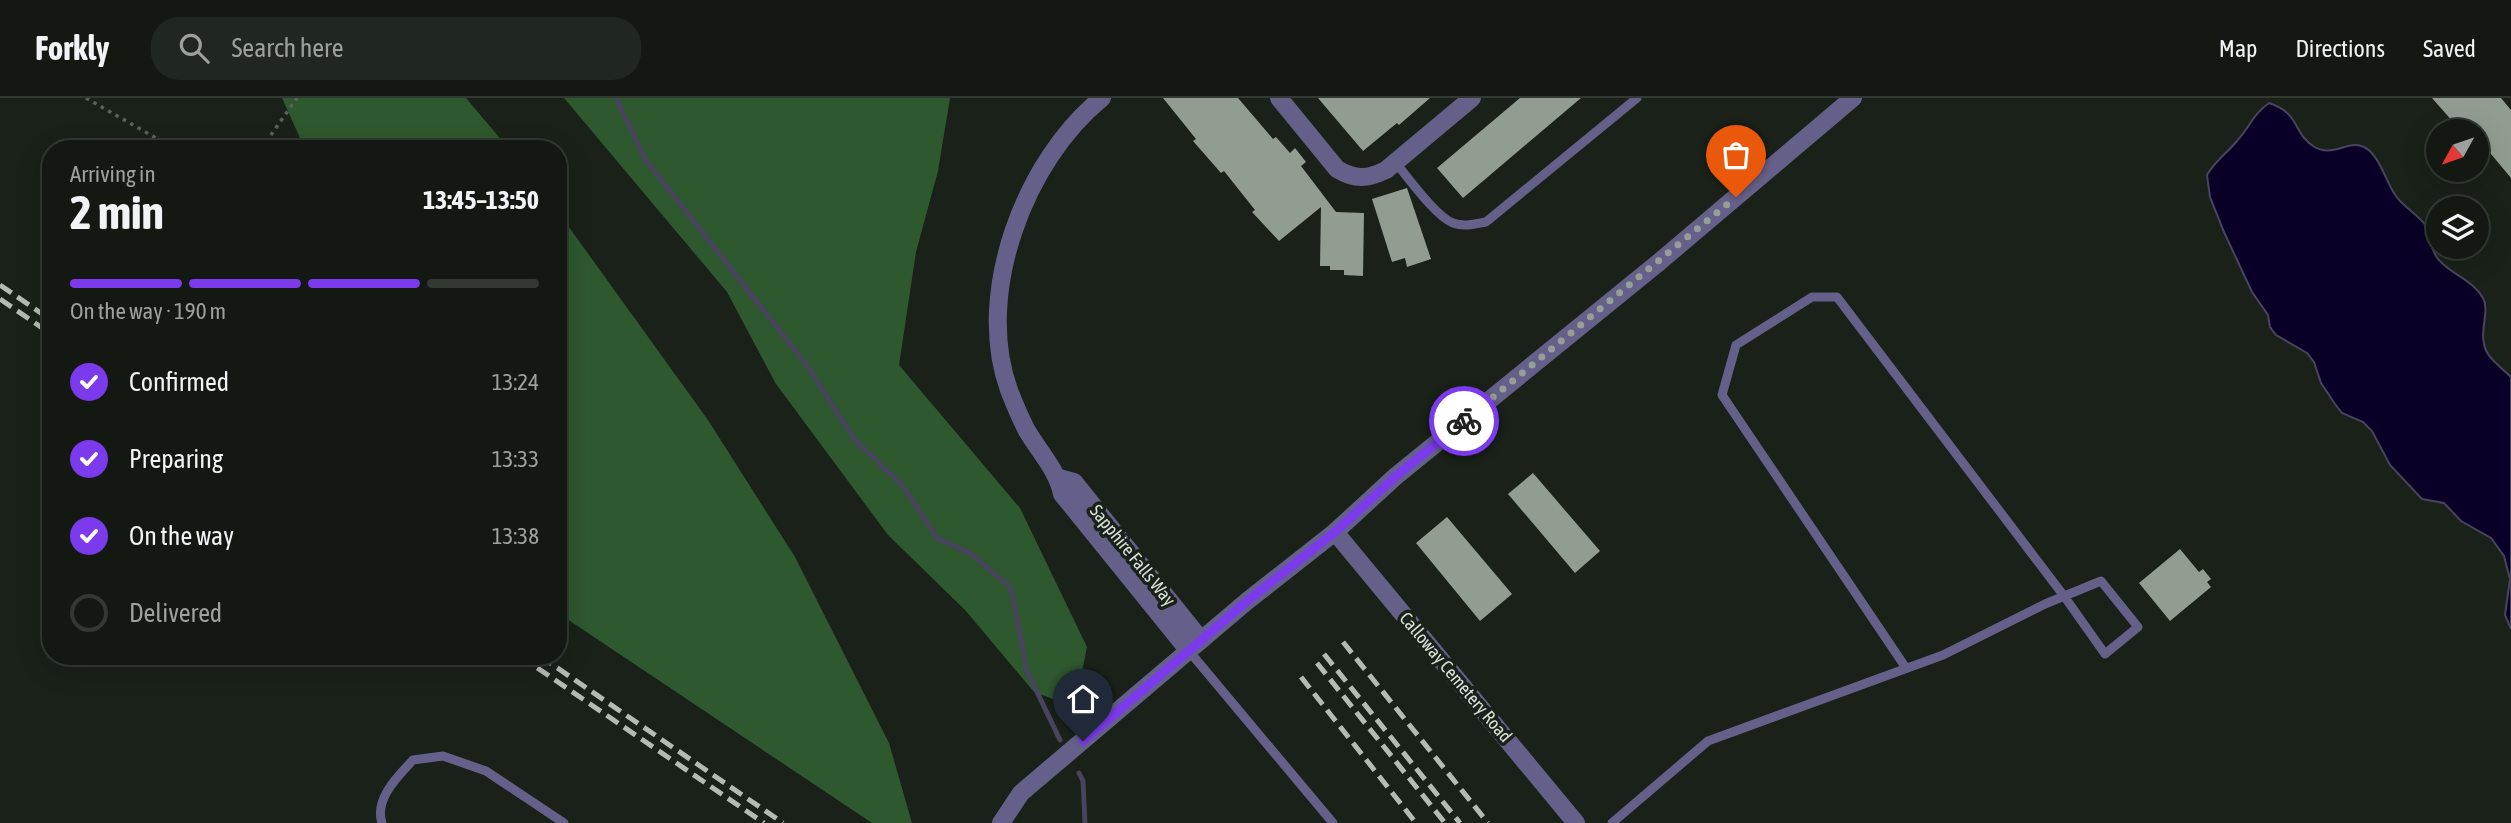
<!DOCTYPE html>
<html lang="en">
<head>
<meta charset="utf-8">
<style>
  body { margin:0; font-family:"Asap Condensed",sans-serif; background:#202620; color:#f1f3f6; height:100vh; display:flex; flex-direction:column; font-size:26px; white-space:nowrap }
  * { box-sizing:border-box; margin:0 }
  p { font-size:23px; color:#9da09f }
  .icon { flex:none; width:38px; height:38px; fill:none; stroke:currentColor; stroke-width:2; stroke-linecap:round; stroke-linejoin:round }
  .map { position:relative; flex:1; overflow:hidden }
  .sheet { position:absolute; left:42px; top:42px; width:525px; height:525px; display:flex; flex-direction:column; background:#131912; border-radius:28px; box-shadow:0 7px 28px #0002,0 0 0 2px #323832 }
  .sheet>* { flex:none }
  .needle { width:46px; rotate:230deg }
  .tools { position:absolute; left:2426px; top:21px; display:grid; gap:14px }
  .tools a { display:grid; place-items:center; width:63px; height:63px; border-radius:50%; background:#131912; box-shadow:0 7px 28px #0002,0 0 0 2px #323832; font-size:35px }
  .pin { position:absolute; display:grid; place-items:center; width:60px; height:60px; color:#fff; margin:-72px -30px; border-radius:50% 50% 50% 0; rotate:-45deg; box-shadow:0 0 7px #0007 }
  .pin .icon { rotate:45deg }
  .courier { position:absolute; display:grid; place-items:center; width:70px; height:70px; margin:-35px; border:5px solid #7c3aed; border-radius:50%; background:#fff; color:#222; box-shadow:0 2px 9px #0007 }
  .headline em { font-style:normal; font-weight:700 }
  .headline div { display:flex; flex-direction:column-reverse }
  .headline { display:flex; align-items:center; justify-content:space-between; height:119px; padding:0 28px }
  h1 { font-size:46px; font-weight:700; line-height:52px }
  .bar { display:grid; grid-template-columns:repeat(4,1fr); gap:10px 7px; align-content:center; height:84px; padding:0 28px }
  .bar i { height:9px; border-radius:5px; background:#323832 }
  .bar .on { background:#7c3aed }
  .bar p { grid-column:span 4 }
  ol { padding:0 28px; list-style:none }
  li { display:flex; align-items:center; gap:21px; height:77px }
  li p { margin-inline-start:auto }
  li .icon { padding:7px; border-radius:50%; background:#7c3aed; color:#fff; stroke-width:4 }
  li:last-child { color:#9da09f }
  li i { width:38px; height:38px; border:4px solid #323832; border-radius:50% }
  header { display:flex; align-items:center; gap:42px; box-sizing:border-box; height:98px; padding:0 35px; background:#131912; border-bottom:2px solid #323832 }
  header strong { font-size:33px }
  nav { display:flex; gap:38px; margin-inline-start:auto; font-size:24px }
  .search { width:490px; height:63px; background:#202620; display:flex; align-items:center; gap:18px; box-sizing:border-box; padding:0 24px; border-radius:28px; color:#9da09f; font-size:26px }
  .map>svg:first-child { display:block }
  .forest { fill:#2e582e }
  .water { fill:#0a0027; stroke:#49445d; stroke-width:2 }
  .lines { fill:none; stroke-linecap:round; stroke-linejoin:round }
  .stream { stroke:#49445d; stroke-width:5 }
  .building { fill:#929d92 }
  .path { stroke:#5b625a; stroke-width:3.5; stroke-dasharray:3.5 5; stroke-linecap:butt }
  .service { stroke:#646089; stroke-width:9 }
  .minor { stroke:#646089; stroke-width:18 }
  .tertiary { stroke:#646089; stroke-width:18 }
  .rail { stroke:#b4bbb4; stroke-width:5; stroke-dasharray:14 7; stroke-linecap:butt }
  .done { stroke:#979e97; stroke-width:7; stroke-dasharray:0 12.6 }
  .route { stroke:#7c3aed; stroke-width:9 }
  .labels { text-anchor:middle; dominant-baseline:central; stroke-width:7; stroke-linejoin:round; paint-order:stroke }
  .street-label { font-size:18px; fill:#dbe1db; stroke:#192118 }
</style>
</head>
<body>
<header>
<strong>Forkly</strong>
<div class="search"><svg class="icon" aria-label="search" viewBox="0 0 24 24"><circle cx="10" cy="10" r="6"/><path d="M15 15l6 6"/></svg>Search here</div>
<nav><a>Map</a><a>Directions</a><a>Saved</a></nav>
</header>
<div class="map">
<svg width="2511" height="725" viewBox="0 0 2511 725">
  <rect width="100%" height="100%" fill="#192118"/>
  <g class="forest">
    <polygon points="282,0 466,0 509,51 305,51"/>
    <polygon points="564,0 950,0 938,73 916,154 899,267 1020,410 1087,549 1075,609 1034,594 965,512 888,437 776,286 727,194"/>
    <polygon points="558,114 708,322 795,459 889,645 912,725 872,725 558,515"/>
  </g>
  <path class="water" d="M2269,5c31,10 24,30 44,43 20,13 34,-7 51,1 16,8 22,36 32,49 7,11 24,20 30,30 6,10 3,23 13,34 13,15 34,20 44,38 8,14 -7,37 5,56 5,8 16,16 23,23v252l-6,-14 5,-36 -6,-23 -13,-18 -30,-17 -17,-18 -22,-4 -32,-34 -18,-34 -9,-9 -21,-9 -7,-9 -14,-21 -7,-21 -7,-9 -31,-18 -6,-8 -2,-12 -16,-23 -28,-60 -14,-35 -3,-22c8,-14 19,-21 30,-34 12,-13 17,-28 32,-38z"/>
  <g class="lines">
    <g class="stream">
      <polyline points="616,0 645,61 808,269 854,341 903,388 937,440 970,455 1011,490 1027,573 1060,642"/>
      <polyline points="1079,675 1083,683 1085,725"/>
    </g>
  </g>
  <g class="building">
    <polygon points="1163,0 1238,0 1273,41 1276,39 1290,55 1295,50 1306,64 1301,68 1336,114 1364,115 1363,178 1344,177 1344,172 1330,172 1330,168 1320,168 1321,109 1279,143 1252,114 1255,112 1224,73 1221,75 1193,43 1196,41"/>
    <polygon points="1318,0 1430,0 1399,27 1397,25 1363,53"/>
    <polygon points="1520,0 1581,0 1463,100 1437,70"/>
    <polygon points="2432,0 2501,0 2511,12 2511,80 2476,38 2476,33 2461,33"/>
    <polygon points="1407,90 1431,161 1407,169 1405,160 1392,164 1372,101"/>
    <polygon points="1533,375 1600,453 1575,475 1508,396"/>
    <polygon points="1447,419 1512,496 1480,523 1416,445"/>
    <polygon points="2180,451 2199,474 2203,471 2211,481 2207,484 2211,489 2170,523 2139,485"/>
  </g>
  <g class="lines">
    <g class="path">
      <polyline points="86,0 175,51"/>
      <polyline points="261,51 297,0"/>
    </g>
    <g class="service">
      <path d="M1395,64c13,15 40,54 58,61 11,4 22,1 33,-1l151,-124"/>
      <polyline points="1189,553 1333,725"/>
      <path d="M382,725c-8,-24 16,-47 31,-63l30,-4 43,15 78,52"/>
      <polyline points="1612,725 1708,643 1943,557 2045,506 2101,483 2138,529 2105,556 2064,498 1837,199 1812,199 1736,247 1722,297 1906,570"/>
    </g>
    <g class="minor">
      <path d="M1102,0c-77,62 -128,196 -93,292 5,13 11,27 17,39 13,23 31,40 36,65l127,157"/>
      <path d="M1279,0l58,71c18,11 31,10 49,1l86,-72"/>
      <polyline points="1059,380 1074,384 1201,542"/>
      <polyline points="1335,434 1576,725"/>
    </g>
    <polyline class="tertiary" points="1001,725 1021,695 1246,504 1335,434 1396,378 1658,165 1853,0"/>
    <g class="rail">
      <polyline points="0,187 51,222"/>
      <polyline points="0,201 51,236"/>
      <polyline points="1343,544 1488,725"/>
      <polyline points="1324,556 1460,725"/>
      <polyline points="520,558 764,725"/>
      <polyline points="540,558 783,725"/>
      <polyline points="1317,565 1445,725"/>
      <polyline points="1301,579 1416,725"/>
    </g>
  </g>
  <g class="lines">
    <polyline class="done" points="1464,323 1736,99"/>
    <polyline class="route" points="1083,643 1246,504 1335,434 1396,378 1464,323"/>
  </g>
  <g class="labels">
    <g class="street-label">
      <text transform="translate(1133 457) rotate(51)">Sapphire Falls Way</text>
      <text transform="translate(1456 579) rotate(50)">Calloway Cemetery Road</text>
    </g>
  </g>
</svg>
<div class="tools">
<a><svg class="needle" viewBox="-14 -14 28 28"><path d="M0-13l5 13h-10z" fill="#e53935"/><path d="M0 13l5-13h-10z" fill="#9da09f"/></svg></a>
<a><svg class="icon" aria-label="layers" viewBox="0 0 24 24"><path d="M12 4l9 5-9 5-9-5zM3 14l9 5 9-5"/></svg></a>
</div>
<div class="pin" style="left:1736px;top:99px;background:#ea580c"><svg class="icon" aria-label="bag" viewBox="0 0 24 24"><path d="M5 8h14l-1 12H6zM9 8a3 3 0 0 1 6 0"/></svg></div>
<div class="pin" style="left:1083px;top:643px;background:#1f2937"><svg class="icon" aria-label="home" viewBox="0 0 24 24"><path d="M3 11l9-7 9 7M6 9v11h12V9"/></svg></div>
<div class="courier" style="left:1464px;top:323px"><svg class="icon" aria-label="bike" viewBox="0 0 24 24"><circle cx="6" cy="16" r="4"/><circle cx="18" cy="16" r="4"/><path d="M6 16l4-8h5l3 8M10 8l3 8H6M13 5h3"/></svg></div>
<section class="sheet">
<div class="headline"><div><h1>2 min</h1><p>Arriving in</p></div><em>13:45–13:50</em></div>
<div class="bar"><i class="on"></i><i class="on"></i><i class="on"></i><i></i><p>On the way · 190 m</p></div>
<ol>
<li><svg class="icon" aria-label="check" viewBox="0 0 24 24"><path d="M5 12l5 5 9-10"/></svg>Confirmed<p>13:24</p></li>
<li><svg class="icon" aria-label="check" viewBox="0 0 24 24"><path d="M5 12l5 5 9-10"/></svg>Preparing<p>13:33</p></li>
<li><svg class="icon" aria-label="check" viewBox="0 0 24 24"><path d="M5 12l5 5 9-10"/></svg>On the way<p>13:38</p></li>
<li><i></i>Delivered</li>
</ol>
</section>
</div>
</body>
</html>
